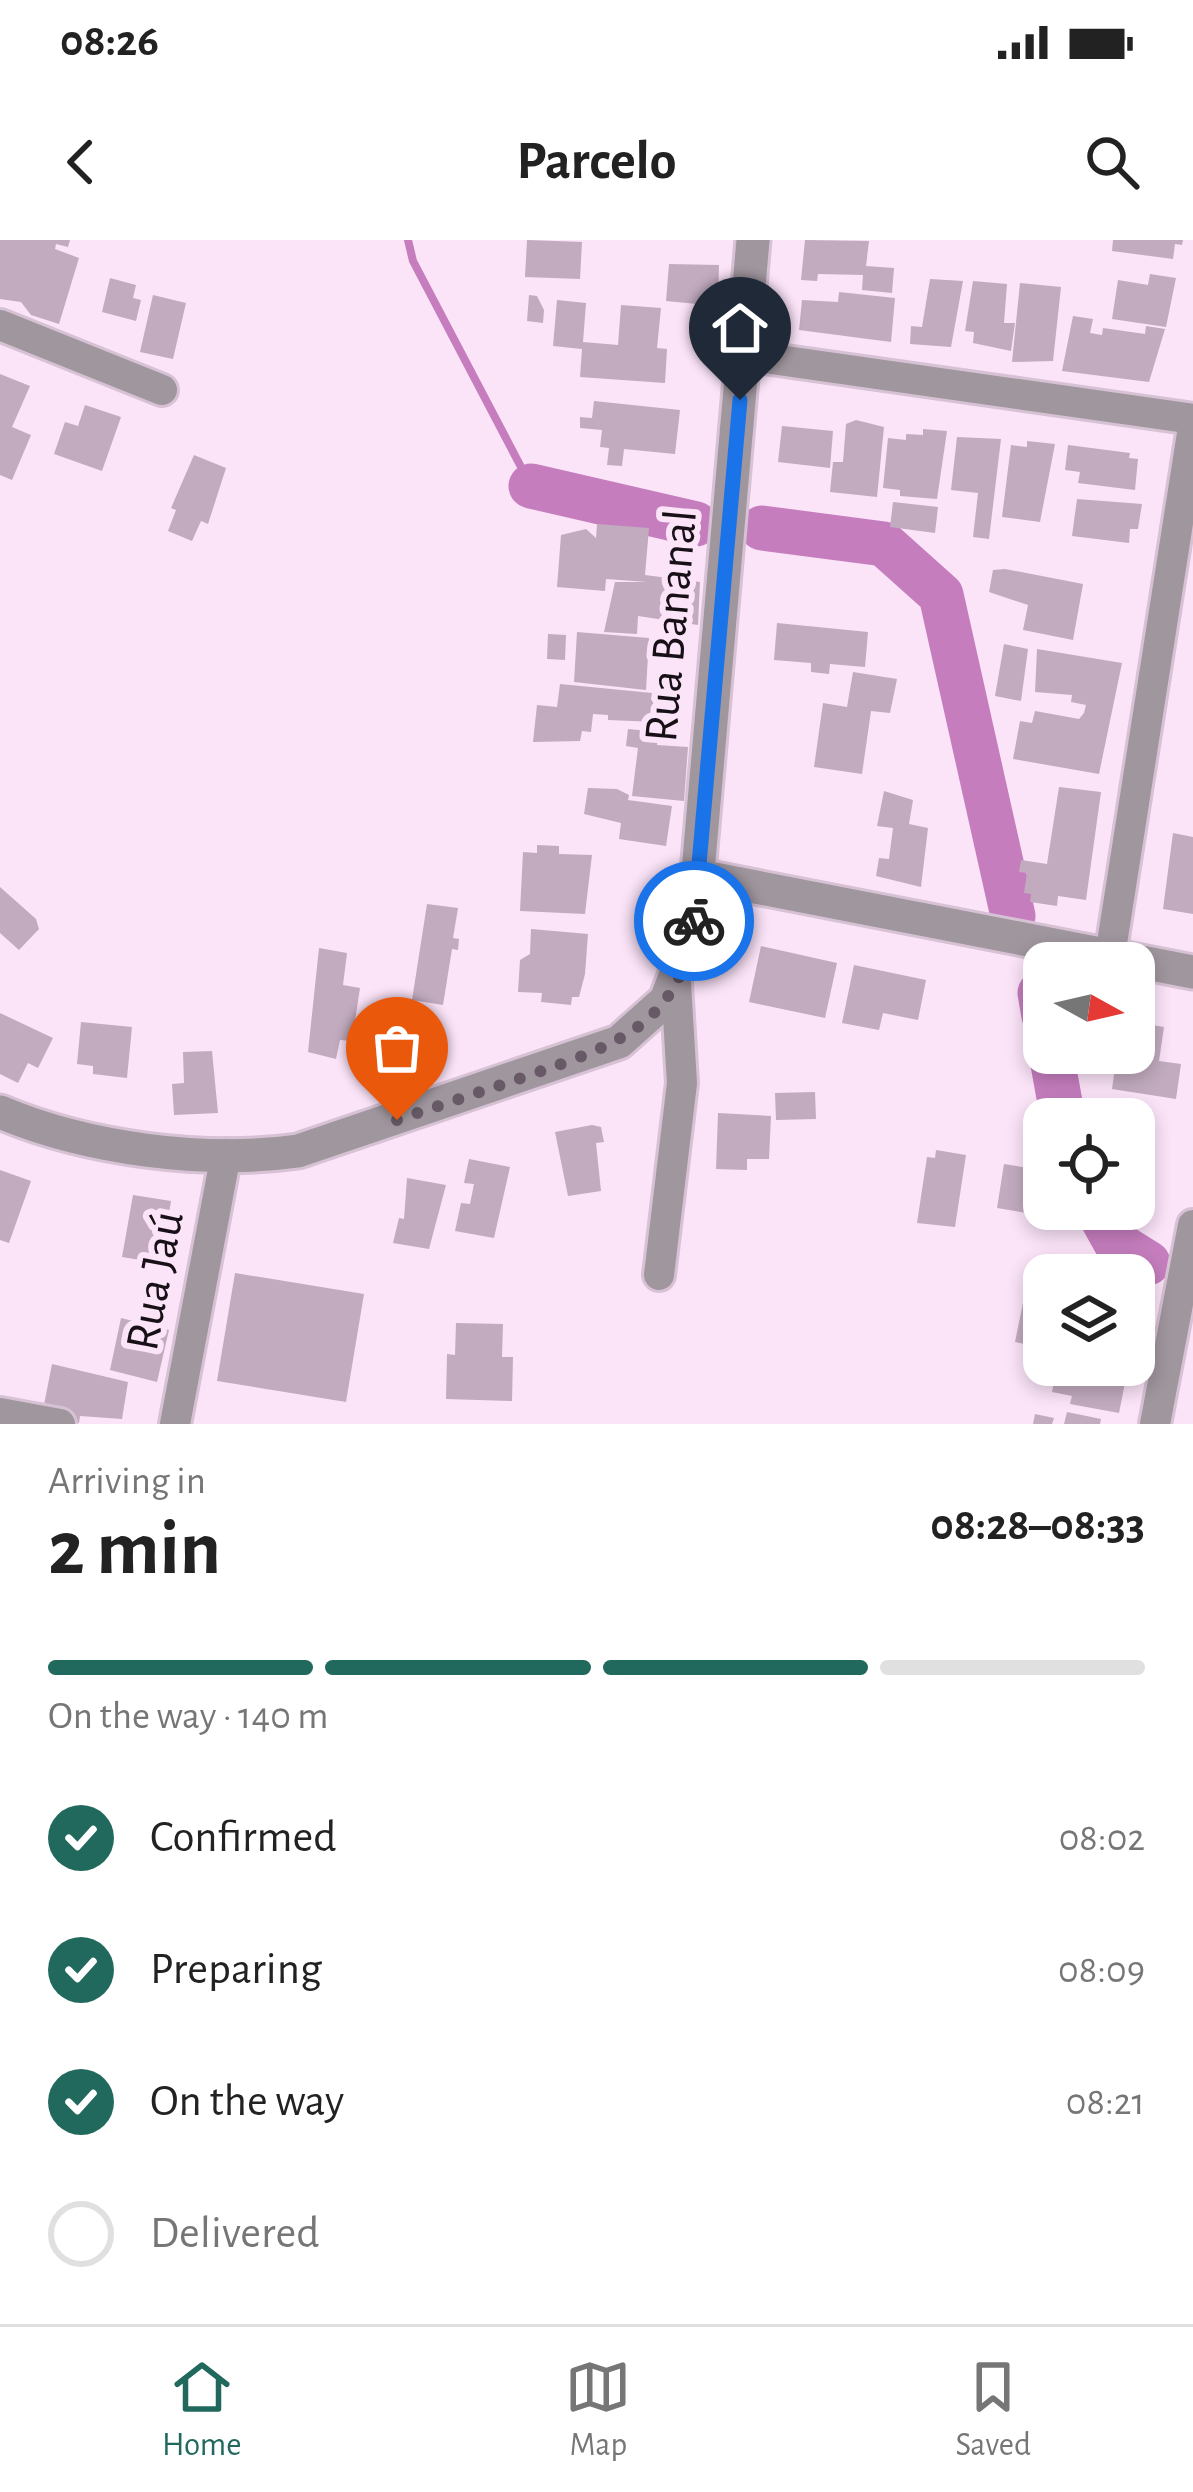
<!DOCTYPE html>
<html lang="en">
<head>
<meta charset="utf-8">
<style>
  body { margin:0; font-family:"Alegreya Sans",sans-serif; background:#f2f2f2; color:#222; height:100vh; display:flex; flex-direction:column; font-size:45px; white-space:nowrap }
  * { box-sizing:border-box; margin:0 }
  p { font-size:39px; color:#767676 }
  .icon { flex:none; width:66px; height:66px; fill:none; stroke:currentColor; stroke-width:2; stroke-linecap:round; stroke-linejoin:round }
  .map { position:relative; height:1184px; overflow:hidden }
  .details { display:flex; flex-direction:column; background:#fff; flex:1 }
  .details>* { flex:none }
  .needle { width:78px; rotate:98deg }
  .tools { position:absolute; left:1023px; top:702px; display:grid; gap:24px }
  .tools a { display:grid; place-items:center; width:132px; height:132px; border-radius:24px; background:#fff; box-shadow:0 6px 18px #0003; font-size:60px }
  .pin { position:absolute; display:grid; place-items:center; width:102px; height:102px; color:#fff; margin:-123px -51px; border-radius:50% 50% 50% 0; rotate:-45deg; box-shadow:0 0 12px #0007 }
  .pin .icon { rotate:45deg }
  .courier { position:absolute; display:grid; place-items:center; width:120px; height:120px; margin:-60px; border:9px solid #1a73e8; border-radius:50%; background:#fff; color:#222; box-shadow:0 3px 15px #0007 }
  .overview em { font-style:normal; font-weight:700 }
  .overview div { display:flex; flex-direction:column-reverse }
  .overview { display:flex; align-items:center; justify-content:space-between; height:204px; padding:0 48px }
  h1 { font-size:78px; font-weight:700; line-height:90px }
  .bar { display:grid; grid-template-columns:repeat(4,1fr); gap:18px 12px; align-content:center; height:144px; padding:0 48px }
  .bar i { height:15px; border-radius:9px; background:#e0e0e0 }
  .bar .current { background:#22695d }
  .bar p { grid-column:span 4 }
  ol { padding:0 48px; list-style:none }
  li { display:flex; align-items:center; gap:36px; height:132px }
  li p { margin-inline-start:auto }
  li .icon { padding:12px; border-radius:50%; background:#22695d; color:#fff; stroke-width:4 }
  li:last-child { color:#767676 }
  li i { width:66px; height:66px; border:6px solid #e0e0e0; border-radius:50% }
  .status { display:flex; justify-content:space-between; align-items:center; height:84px; padding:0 60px; background:#fff; direction:ltr }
  .status svg { height:33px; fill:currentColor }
  header { display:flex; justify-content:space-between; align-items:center; height:156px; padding:0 48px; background:#fff; font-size:54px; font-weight:700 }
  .dock { display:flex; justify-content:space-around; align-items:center; height:168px; border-top:3px solid #e0e0e0; background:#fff; font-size:33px; color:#767676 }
  .dock a { display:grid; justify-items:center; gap:6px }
  .dock .current { color:#22695d }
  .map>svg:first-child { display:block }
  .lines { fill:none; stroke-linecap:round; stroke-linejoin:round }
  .stream { stroke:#c57dbe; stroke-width:8 }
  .river { stroke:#c57dbe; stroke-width:45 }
  .building { fill:#c2abbf }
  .minor-casing { stroke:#d7c1d4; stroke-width:36 }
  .tertiary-casing { stroke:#d7c1d4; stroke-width:39 }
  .minor { stroke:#a0969e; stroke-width:30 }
  .tertiary { stroke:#a0969e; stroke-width:33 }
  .done { stroke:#675a66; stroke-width:12; stroke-dasharray:0 21.6 }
  .route { stroke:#1a73e8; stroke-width:15 }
  .labels { text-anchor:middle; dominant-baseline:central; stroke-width:12; stroke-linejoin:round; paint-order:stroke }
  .street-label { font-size:48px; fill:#181017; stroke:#fbe3f8 }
</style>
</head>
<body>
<div class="status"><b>08:26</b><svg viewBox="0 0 49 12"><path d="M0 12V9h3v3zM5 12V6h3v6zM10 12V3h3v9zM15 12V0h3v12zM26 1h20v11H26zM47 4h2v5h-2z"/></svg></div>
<header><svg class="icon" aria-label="back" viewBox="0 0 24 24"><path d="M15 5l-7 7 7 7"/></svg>Parcelo<svg class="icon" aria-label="search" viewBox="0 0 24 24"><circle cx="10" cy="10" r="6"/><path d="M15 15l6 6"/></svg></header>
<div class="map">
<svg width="1193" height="1184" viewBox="0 0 1193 1184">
  <rect width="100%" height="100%" fill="#fbe3f8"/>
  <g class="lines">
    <polyline class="stream" points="408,0 413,21 531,246"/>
    <g class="river">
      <polyline points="531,246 696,284"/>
      <polyline points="762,288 884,304 941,355 1013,676"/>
      <polyline points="1040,753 1044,776"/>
      <polyline points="1051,813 1063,879"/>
      <polyline points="1097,969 1116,1003 1148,1023"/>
    </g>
  </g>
  <g class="building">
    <polygon points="0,0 70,0 68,7 56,4 55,9 79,18 59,84 31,75 21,62 0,59"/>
    <polygon points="527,0 582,2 580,39 525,37"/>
    <polygon points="805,0 869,1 866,26 894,28 892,53 862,50 863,35 818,34 817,41 801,40"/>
    <polygon points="1113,0 1183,0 1182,5 1175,4 1173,19 1112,11"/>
    <polygon points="669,24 719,25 718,66 666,61"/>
    <polygon points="1150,34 1176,38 1166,87 1112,79 1118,40 1148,45"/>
    <polygon points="110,38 136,45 133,58 141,60 136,81 102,72"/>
    <polygon points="930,39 963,41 951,107 910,104 911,86 922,87"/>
    <polygon points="973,41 1007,44 1004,83 1015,83 1011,111 973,103 974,92 965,91"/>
    <polygon points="1020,43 1061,47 1053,121 1012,122"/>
    <polygon points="839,52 895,58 891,102 799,90 802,60 838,62"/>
    <polygon points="153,55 186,63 173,119 140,112"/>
    <polygon points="529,55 537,56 544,70 543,83 527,81"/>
    <polygon points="557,60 586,63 583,102 618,105 621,65 661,68 657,108 667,109 665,143 580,137 582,109 553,106"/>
    <polygon points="1073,76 1093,79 1090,93 1102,95 1103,88 1145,94 1146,86 1165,89 1149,142 1062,131"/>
    <polygon points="0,134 30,146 12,187 31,195 12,240 0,235"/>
    <polygon points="594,161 680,170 675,214 624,209 622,226 607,225 609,208 600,207 602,190 580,188 580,177 592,178"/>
    <polygon points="85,165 121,177 102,231 54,214 65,182 78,186"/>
    <polygon points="856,180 884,187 877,257 830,252 833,222 843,222 846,184"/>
    <polygon points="782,186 833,191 830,228 778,222"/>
    <polygon points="923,189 947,191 937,259 900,256 900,250 883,248 888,198 906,200 906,194 923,195"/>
    <polygon points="957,197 1001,199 989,299 973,297 978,253 951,250"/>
    <polygon points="1027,201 1055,204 1040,282 1002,277 1011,205 1027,207"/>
    <polygon points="1068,205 1130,213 1129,218 1138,219 1135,250 1078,243 1080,232 1065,230"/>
    <polygon points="194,215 226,228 208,284 201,281 192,301 168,291 176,270 171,268"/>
    <polygon points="1077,259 1142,264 1138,289 1130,289 1129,303 1072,296"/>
    <polygon points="893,262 938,267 935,293 890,287"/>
    <polygon points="597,284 649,288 645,335 700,342 698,385 638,376 637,394 604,392 615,342 647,342 606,339 605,351 557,347 561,295 586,289 596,298"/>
    <polygon points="1005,329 1083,344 1073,400 1023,390 1028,365 989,352 993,330"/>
    <polygon points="777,383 868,392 865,427 830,424 829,434 811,432 811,423 774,420"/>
    <polygon points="577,392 649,398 646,450 574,442"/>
    <polygon points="548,394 566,395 565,420 547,419"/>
    <polygon points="1004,404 1028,409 1021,461 995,456"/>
    <polygon points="1037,409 1122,423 1099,534 1013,519 1020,481 1032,483 1035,471 1079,479 1084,473 1086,465 1071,462 1072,455 1035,452"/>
    <polygon points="853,432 897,439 890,473 871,471 862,534 814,527 823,463 847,467"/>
    <polygon points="560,444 652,453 651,460 660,460 657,482 608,480 608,475 593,474 591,492 582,491 580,501 533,502 537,465 557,467"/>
    <polygon points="628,489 658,492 657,505 688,507 684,561 632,556 638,508 626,506"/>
    <polygon points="1059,547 1101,552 1086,660 1058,656 1057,666 1030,662 1031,654 1024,653 1027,633 1019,632 1021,620 1047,624"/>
    <polygon points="588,548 617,549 629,555 628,560 672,566 666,606 619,599 621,583 584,574"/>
    <polygon points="884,551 913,560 909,584 928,588 921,647 876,636 879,618 889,619 893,588 877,586"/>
    <polygon points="1173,593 1193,597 1193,674 1163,669"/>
    <polygon points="537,605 559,606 559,614 592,615 585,674 520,671 523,612 537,613"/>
    <polygon points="0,647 36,679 39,689 19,710 0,693"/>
    <polygon points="427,664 458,668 453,698 459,699 458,710 452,709 443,765 412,760"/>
    <polygon points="531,689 588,694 585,734 579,757 572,757 571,765 541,762 542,753 518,752 520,720 530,714"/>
    <polygon points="761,706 837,723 825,778 749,762"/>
    <polygon points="319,708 347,713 343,745 360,748 352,801 340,800 336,819 308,812"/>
    <polygon points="854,725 926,740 918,780 883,773 879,790 842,783"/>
    <polygon points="0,773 53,798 38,828 28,823 18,843 0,834"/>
    <polygon points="81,782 132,787 127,838 93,834 93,826 77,824"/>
    <polygon points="1134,782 1164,787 1159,821 1181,824 1176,859 1112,849 1117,813 1134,813"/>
    <polygon points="212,811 218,873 174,875 172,844 184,843 183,812"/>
    <polygon points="815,852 816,879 776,880 775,853"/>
    <polygon points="718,873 771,876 769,919 747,919 747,930 716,929"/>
    <polygon points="592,885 601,887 604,902 596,903 601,951 568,956 555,892"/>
    <polygon points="1134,907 1154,911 1148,947 1134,944"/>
    <polygon points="936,910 966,915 955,987 917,983 927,917 935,918"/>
    <polygon points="469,919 510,927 494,998 455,991 461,963 470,964 474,944 464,943"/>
    <polygon points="1004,924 1034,929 1027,973 997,968"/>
    <polygon points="0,930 31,941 9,1003 0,1000"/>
    <polygon points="407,938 446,945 429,1009 393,1003 399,978 404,979"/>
    <polygon points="133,955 171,961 167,986 158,984 152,1022 122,1017"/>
    <polygon points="1061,1025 1101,1033 1100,1035 1059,1035"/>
    <polygon points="235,1033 364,1054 346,1162 217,1141"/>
    <polygon points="1134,1039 1146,1041 1136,1093 1134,1093"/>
    <polygon points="1025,1053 1044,1057 1044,1108 1015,1102"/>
    <polygon points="121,1078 169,1090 157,1142 110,1130"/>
    <polygon points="456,1083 503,1084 502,1117 513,1117 512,1161 446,1159 447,1114 455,1115"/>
    <polygon points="52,1124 128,1142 122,1179 80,1176 79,1183 42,1175"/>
    <polygon points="1057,1125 1089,1125 1088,1130 1126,1138 1119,1173 1070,1164 1072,1156 1052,1152"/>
    <polygon points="1067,1172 1101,1179 1100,1184 1064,1184"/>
    <polygon points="1035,1174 1054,1178 1052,1184 1033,1184"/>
  </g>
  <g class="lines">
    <g class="minor-casing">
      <g id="minor">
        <polyline points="0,85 162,150"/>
        <polyline points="744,115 1193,179"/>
        <polyline points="1110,716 1193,187"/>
        <polyline points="659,1035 682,843 676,744"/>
        <polyline points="0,1173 60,1184"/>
        <polyline points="175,1184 226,914"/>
        <polyline points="1155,1184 1193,985"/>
      </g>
    </g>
    <g class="tertiary-casing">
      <g id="tertiary">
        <polyline points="699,636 1193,732"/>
        <path d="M0,872c87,37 205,52 298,39l321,-109 47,-42 27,-71 60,-689"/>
      </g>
    </g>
    <use href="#minor" class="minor"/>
    <use href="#tertiary" class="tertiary"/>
  </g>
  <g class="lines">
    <path class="done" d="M397,880c44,-15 89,-30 133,-45 86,-30 152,-51 164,-154"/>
    <polyline class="route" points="694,681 740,160"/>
  </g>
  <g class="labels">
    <g class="street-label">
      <text transform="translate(672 386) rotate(-85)">Rua Bananal</text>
      <text transform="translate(156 1041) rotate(-79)">Rua Jaú</text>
    </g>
  </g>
</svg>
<div class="tools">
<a><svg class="needle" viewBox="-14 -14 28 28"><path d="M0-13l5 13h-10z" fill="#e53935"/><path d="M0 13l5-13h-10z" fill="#767676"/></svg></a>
<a><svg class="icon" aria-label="locate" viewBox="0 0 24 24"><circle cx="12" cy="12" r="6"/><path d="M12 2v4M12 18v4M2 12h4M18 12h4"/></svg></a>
<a><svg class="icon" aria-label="layers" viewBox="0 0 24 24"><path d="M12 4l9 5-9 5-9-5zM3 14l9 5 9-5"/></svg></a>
</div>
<div class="pin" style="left:397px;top:880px;background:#ea580c"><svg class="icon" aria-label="bag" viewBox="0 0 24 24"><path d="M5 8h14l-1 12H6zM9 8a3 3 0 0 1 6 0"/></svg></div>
<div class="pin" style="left:740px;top:160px;background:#1f2937"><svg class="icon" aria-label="home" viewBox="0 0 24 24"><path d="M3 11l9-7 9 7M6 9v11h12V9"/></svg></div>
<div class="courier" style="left:694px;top:681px"><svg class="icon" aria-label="bike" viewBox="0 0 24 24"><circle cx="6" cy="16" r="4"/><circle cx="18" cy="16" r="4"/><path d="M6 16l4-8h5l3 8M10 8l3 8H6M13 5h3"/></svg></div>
</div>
<section class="details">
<div class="overview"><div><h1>2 min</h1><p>Arriving in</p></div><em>08:28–08:33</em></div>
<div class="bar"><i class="current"></i><i class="current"></i><i class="current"></i><i></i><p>On the way · 140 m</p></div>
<ol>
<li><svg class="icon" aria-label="check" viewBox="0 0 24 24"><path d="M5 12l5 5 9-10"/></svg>Confirmed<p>08:02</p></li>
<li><svg class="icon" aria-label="check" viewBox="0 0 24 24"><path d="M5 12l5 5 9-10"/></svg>Preparing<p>08:09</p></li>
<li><svg class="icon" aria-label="check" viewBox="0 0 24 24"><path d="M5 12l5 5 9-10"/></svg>On the way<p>08:21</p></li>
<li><i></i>Delivered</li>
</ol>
</section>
<nav class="dock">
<a class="current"><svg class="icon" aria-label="home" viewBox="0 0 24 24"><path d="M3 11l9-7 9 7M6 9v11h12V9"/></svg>Home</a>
<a><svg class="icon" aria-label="map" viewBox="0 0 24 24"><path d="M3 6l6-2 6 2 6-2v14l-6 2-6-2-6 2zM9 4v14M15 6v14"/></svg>Map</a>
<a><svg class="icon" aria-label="saved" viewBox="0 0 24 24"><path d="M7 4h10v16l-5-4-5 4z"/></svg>Saved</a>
</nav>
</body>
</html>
